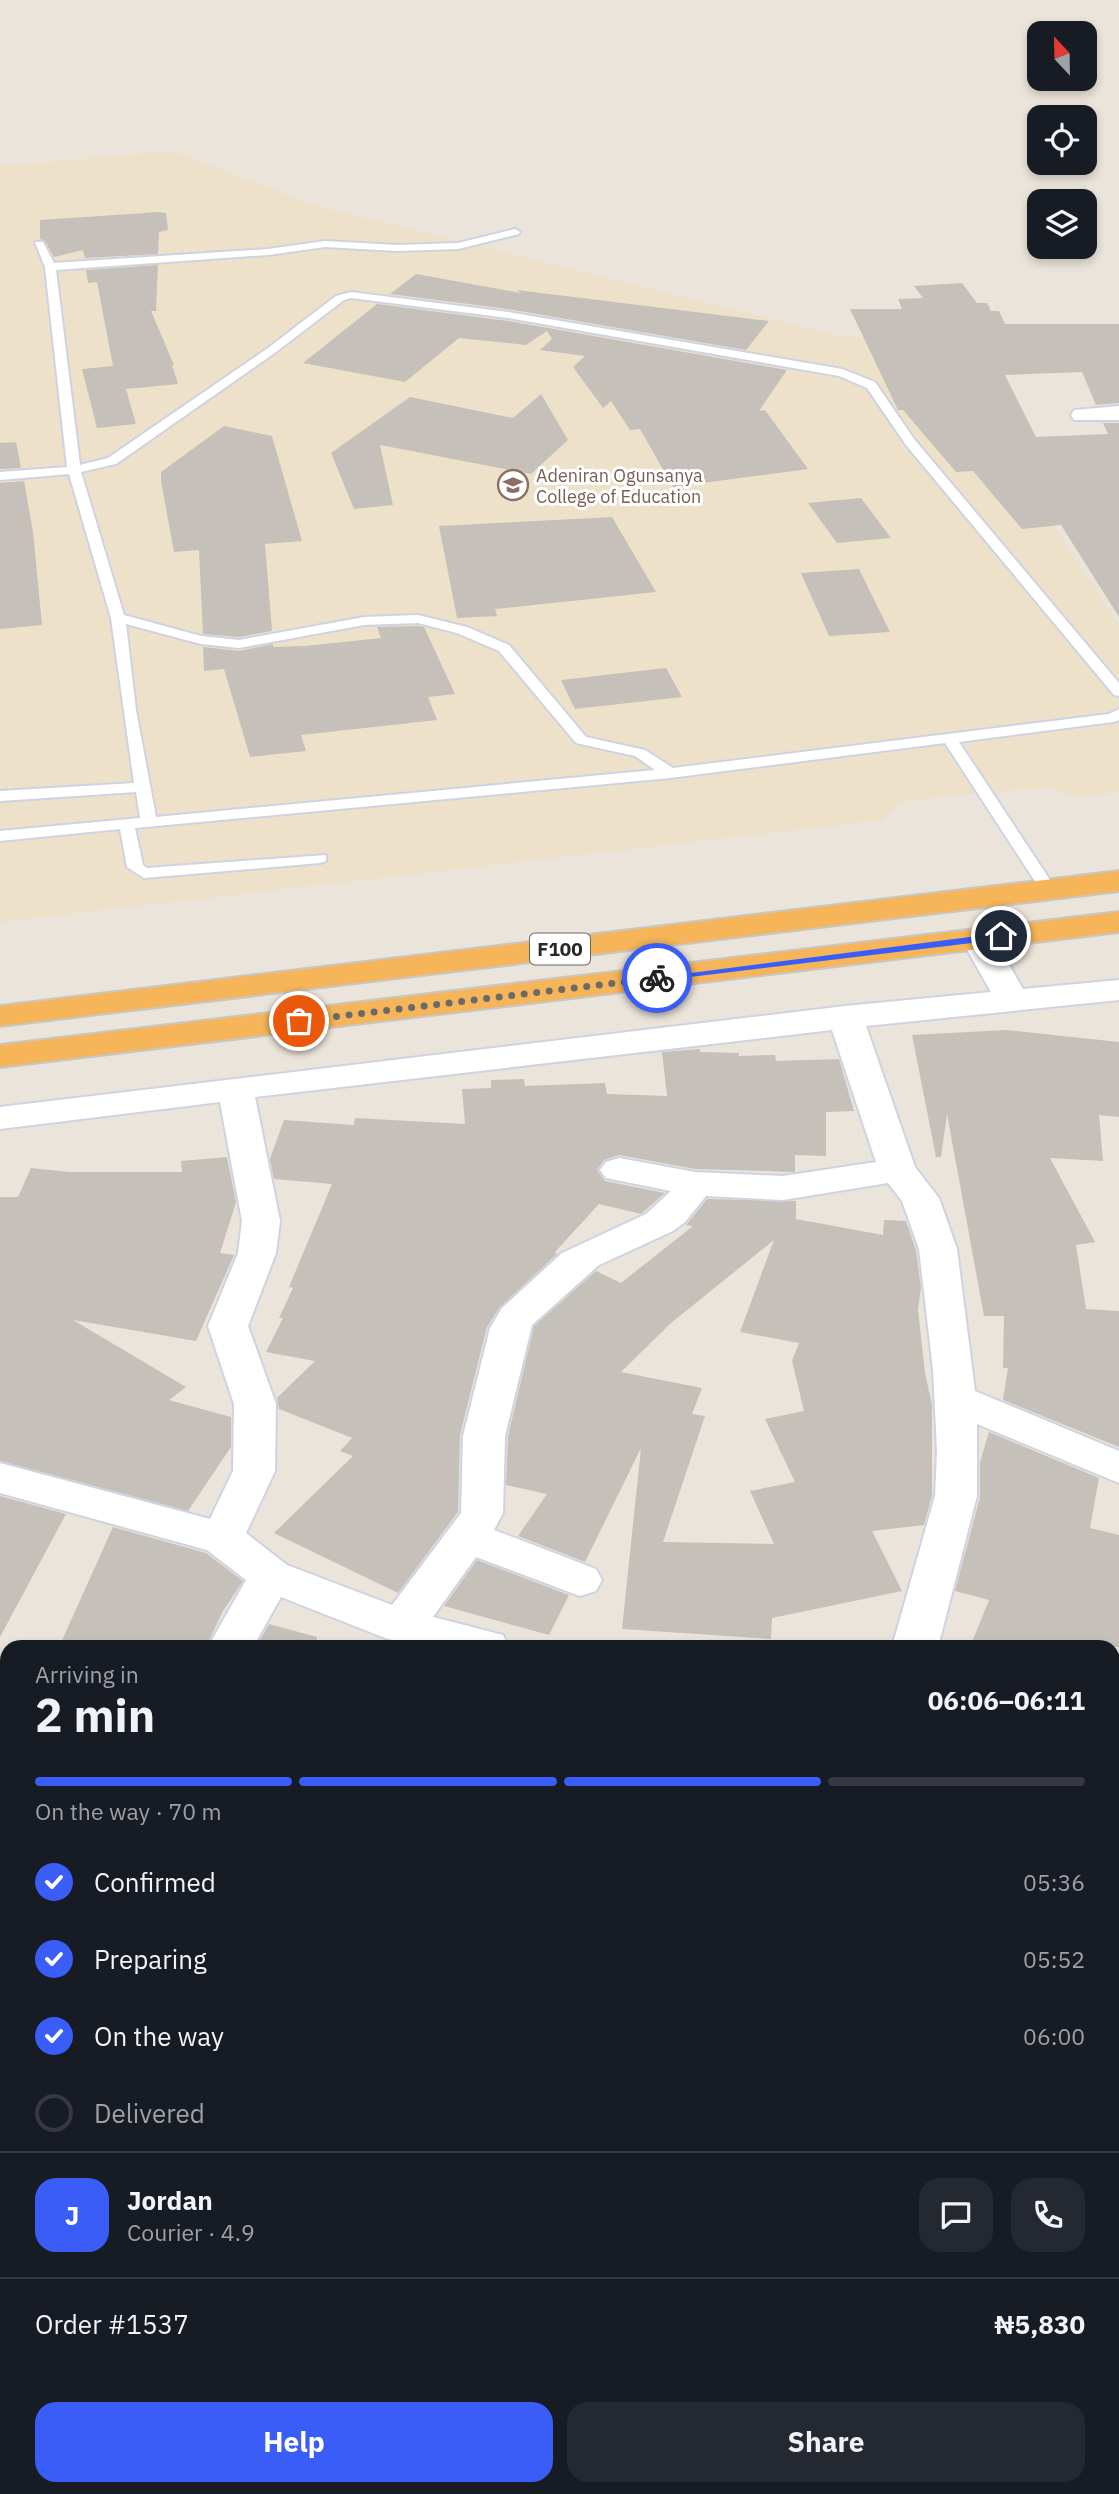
<!DOCTYPE html>
<html lang="en">
<head>
<meta charset="utf-8">
<style>
  body { margin:0; font-family:"IBM Plex Sans",sans-serif; background:#242831; color:#f1f3f6; height:100vh; display:flex; flex-direction:column; font-size:26px; white-space:nowrap }
  * { box-sizing:border-box; margin:0 }
  p { font-size:23px; color:#9ea1a6 }
  .icon { flex:none; width:38px; height:38px; fill:none; stroke:currentColor; stroke-width:2; stroke-linecap:round; stroke-linejoin:round }
  .map { position:relative; flex:1; overflow:hidden }
  .panel { position:absolute; left:0px; top:1640px; width:1120px; height:856px; display:flex; flex-direction:column; background:#171b24; border-radius:21px 21px 0 0; box-shadow:0 4px 10px #0003 }
  .panel>* { flex:none }
  .needle { width:46px; rotate:338deg }
  .controls { position:absolute; left:1027px; top:21px; display:grid; gap:14px }
  .controls a { display:grid; place-items:center; width:70px; height:70px; border-radius:14px; background:#171b24; box-shadow:0 4px 10px #0003; font-size:35px }
  .pin { position:absolute; display:grid; place-items:center; width:60px; height:60px; color:#fff; margin:-30px; border:4px solid #fff; border-radius:50%; box-shadow:0 2px 7px #0007 }
  .courier { position:absolute; display:grid; place-items:center; width:70px; height:70px; margin:-35px; border:5px solid #3a5df7; border-radius:50%; background:#fff; color:#222; box-shadow:0 2px 9px #0007 }
  .summary em { font-style:normal; font-weight:700 }
  .summary div { display:flex; flex-direction:column-reverse }
  .summary { display:flex; align-items:center; justify-content:space-between; height:119px; padding:0 35px }
  h1 { font-size:46px; font-weight:700; line-height:52px }
  .bar { display:grid; grid-template-columns:repeat(4,1fr); gap:10px 7px; align-content:center; height:84px; padding:0 35px }
  .bar i { height:9px; border-radius:5px; background:#363941 }
  .bar .active { background:#3a5df7 }
  .bar p { grid-column:span 4 }
  .line { display:flex; align-items:center; gap:18px; padding:0 35px; border-top:2px solid #363941 }
  .line div { flex:1 }
  .round { display:grid; place-items:center; flex:none; width:74px; height:74px; border-radius:21px; background:#242831 }
  ol { padding:0 35px; list-style:none }
  li { display:flex; align-items:center; gap:21px; height:77px }
  li p { margin-inline-start:auto }
  li .icon { padding:7px; border-radius:50%; background:#3a5df7; color:#fff; stroke-width:4 }
  li:last-child { color:#9ea1a6 }
  li i { width:38px; height:38px; border:4px solid #363941; border-radius:50% }
  .cta { display:flex; gap:14px; margin-top:auto; padding:14px 35px }
  .cta a { flex:1; height:80px; border-radius:21px; background:#3a5df7; color:#fff; font-size:28px; font-weight:700; line-height:80px; text-align:center }
  .cta a+a { background:#242831; color:#f1f3f6 }
  .map>svg:first-child { display:block }
  .education { fill:#ede1c9 }
  .building { fill:#c6c0ba; fill-rule:evenodd }
  .lines { fill:none; stroke-linecap:round; stroke-linejoin:round }
  .service-casing { stroke:#cfd3e1; stroke-width:4 }
  .minor-casing { stroke:#cfd3e1; stroke-width:4 }
  .trunk-casing { stroke:#c7c7c7; stroke-width:4 }
  .service { fill:#fff; fill-rule:evenodd }
  .minor { fill:#fff; fill-rule:evenodd }
  .trunk { fill:#f5b558; fill-rule:evenodd }
  .route { fill:#3a5df7 }
  .done { stroke:#6c6a66; stroke-width:7; stroke-dasharray:0 12.6 }
  .labels { text-anchor:middle; dominant-baseline:central; stroke-width:6; stroke-linejoin:round; paint-order:stroke }
  .far-education-label { font-size:18px; fill:#785e54; stroke:#fff; text-anchor:start }
  .shield { fill:#fff; stroke:#686868; stroke-width:2 }
  .shield-label { font-size:19px; font-weight:bold; fill:#282828 }
</style>
</head>
<body>
<div class="map">
<svg width="1119" height="2494" viewBox="0 0 1119 2494">
  <rect width="100%" height="100%" fill="#ebe4da"/>
  <polygon class="education" points="173,151 314,205 836,335 934,347 1119,624 1119,792 1076,797 1050,788 982,792 900,802 882,820 0,922 0,166"/>
  <g class="building">
    <polygon points="159,212 166,213 168,230 159,232 158,254 85,258 83,250 54,257 45,241 40,239 40,220"/>
    <polygon points="158,265 156,311 151,311 174,365 172,365 178,384 126,389 136,424 97,428 82,369 113,366 97,282 88,283 86,270"/>
    <polygon points="416,274 521,293 517,290 769,321 746,350 508,309 390,294"/>
    <polygon points="962,283 977,303 987,303 991,311 999,311 1005,324 1119,324 1119,403 1096,405 1082,372 1005,375 1036,437 1108,434 1103,423 1119,423 1119,617 1061,525 1022,529 973,471 956,472 903,410 898,410 850,309 902,309 898,299 923,298 914,286"/>
    <polygon points="377,304 508,321 787,370 759,411 765,410 808,469 673,487 640,429 630,430 611,401 603,408 573,367 585,356 540,350 552,339 547,331 526,345 459,338 405,382 303,363"/>
    <polygon points="541,394 568,440 531,474 380,445 393,505 354,509 331,453 410,397 513,418"/>
    <polygon points="224,426 272,436 302,541 265,544 272,631 239,637 203,634 199,550 174,552 161,481 161,472"/>
    <polygon points="16,442 21,468 0,469 0,443"/>
    <polygon points="24,481 33,532 42,625 0,629 0,483"/>
    <polygon points="861,498 891,538 837,543 808,503"/>
    <polygon points="612,517 656,592 495,609 497,616 457,618 439,526"/>
    <polygon points="859,569 890,632 829,636 801,573"/>
    <polygon points="418,626 424,627 455,694 428,697 437,720 301,735 306,751 250,757 224,669 204,671 203,647 239,651 273,644 273,647 305,646 381,638 377,627"/>
    <polygon points="666,668 682,697 575,709 561,680"/>
    <polygon points="1006,1030 1119,1042 1119,1117 1099,1115 1103,1161 1050,1158 1095,1242 1076,1245 1086,1309 1119,1311 1119,1447 1003,1400 1008,1368 1003,1368 1004,1316 984,1316 947,1114 941,1157 936,1157 912,1035"/>
    <polygon points="700,1049 700,1052 739,1053 739,1056 775,1055 776,1061 839,1059 854,1111 826,1112 826,1156 795,1155 795,1172 695,1169 619,1155 604,1160 597,1170 605,1181 665,1193 641,1214 599,1204 555,1252 557,1254 500,1307 487,1327 460,1435 458,1512 398,1593 274,1533 353,1456 340,1451 352,1438 279,1409 277,1398 315,1361 266,1352 283,1318 279,1318 293,1288 289,1287 332,1184 274,1179 270,1159 284,1120 354,1125 355,1118 465,1124 462,1089 491,1088 491,1080 524,1079 525,1086 605,1083 607,1094 667,1096 662,1052"/>
    <polygon points="227,1157 236,1202 220,1253 234,1255 196,1341 73,1320 186,1387 169,1400 231,1417 231,1447 188,1511 0,1461 0,1197 18,1197 31,1168 69,1172 182,1172 181,1161"/>
    <path d="M707,1199l89,2v18l87,16 1,-15 22,1 10,29 5,38 -3,21 7,64 7,32v91l-8,29 -52,6 30,60 -130,27 -1,21 -149,-10 19,-181 -56,114 -67,-26 29,-42 -41,-9 2,-49 26,-110 62,-55 25,12 72,-57 -7,-1zM774,1240l-34,92 59,11 -7,18 12,50 -39,8 30,63 -45,9 24,53 -111,-2 42,-126 -13,-2 10,-26 -81,-16 50,-49z"/>
    <polygon points="989,1432 1099,1478 1090,1528 1119,1535 1119,1647 970,1647 989,1600 955,1591 980,1497 980,1462"/>
    <polygon points="0,1496 66,1514 0,1637"/>
    <polygon points="113,1527 206,1553 243,1581 223,1611 206,1647 59,1647"/>
    <polygon points="477,1560 569,1595 549,1635 444,1606"/>
    <polygon points="269,1624 317,1637 316,1647 256,1647"/>
  </g>
  <g class="lines">
    <g class="service-casing">
      <path id="service" d="M515,229l5,3 -1,2 -61,15 -61,2 -72,-4 -57,8 -212,15 24,195 28,-7 160,-110 68,-52 15,-4 157,20 334,57 33,13 39,57 205,244v13l-5,-1 -208,-250 -39,-57 -28,-12 -331,-58 -157,-20 -7,2 -68,52 -160,112 -35,8 43,143 77,21 38,4 125,-23 54,-2 49,12 42,18 77,92 59,13 28,18 436,-54 10,-5v11l-6,2 -154,20 97,147 -2,3h-12l-97,-149 -275,35 -535,50 8,37 4,3 179,-13v6l-6,2 -176,15 -17,-11 -7,-38 -120,12v-10l140,-13 -4,-26 -136,9v-10l134,-8 -23,-165 -42,-144 -69,6v-8l67,-5 -22,-200 -10,-25h8l11,21 214,-14 57,-8 72,4 61,-2zM418,623l39,10 42,18 77,92 59,13 20,14 -499,47 -20,-107 -10,-86 75,20 38,4 125,-23z"/>
    </g>
    <g class="minor-casing">
      <g id="minor">
        <polygon points="1119,406 1119,420 1074,420 1071,415 1074,410"/>
        <path d="M978,929l12,3 33,57 96,-9v20l-253,26 49,141 24,31 18,51 18,142 144,60v32l-142,-59v72l-39,151h-46l43,-151 2,-45 -4,-81 -14,-121 -17,-48 -14,-18 -105,17 -77,-4 -21,26 -12,9 -74,34 -67,60 -27,111 -2,77 -9,17 102,39 6,11 -6,11 -16,5 -104,-39 -43,60 70,18 6,12h-92l-32,-9 -104,-41 -28,50h-45l38,-67 -39,-30 -207,-57v-30l210,56 23,-48 1,-67 -26,-78 30,-73 4,-32 -22,-119 -220,27v-22l845,-101 146,-14 -30,-53 5,-7zM832,1030l44,132 -93,14 -88,-4 -76,-14 -13,4 -6,8 6,8 65,13 -25,23 -84,39 -60,55 -12,20 -27,108 -2,77 -69,92 -105,-40 -41,-32 29,-62 1,-67 -28,-78 28,-73 4,-32 -25,-124z"/>
        <rect x="0" y="1687" width="7" height="36"/>
        <polygon points="332,2488 392,2488 393,2494 333,2494"/>
        <polygon points="797,2488 857,2488 860,2494 800,2494"/>
      </g>
    </g>
    <g class="trunk-casing">
      <g id="trunk">
        <polygon points="1119,871 1119,891 0,1026 0,1006"/>
        <polygon points="1119,912 1119,932 0,1067 0,1045"/>
      </g>
    </g>
    <use href="#service" class="service"/>
    <use href="#minor" class="minor"/>
    <use href="#trunk" class="trunk"/>
  </g>
  <polygon class="route" points="1001,933 1005,939 657,981 652,978"/>
  <g class="lines">
    <polyline class="done" points="299,1021 657,978"/>
  </g>
  <defs>
    <g id="school-ring" transform="scale(1.575)"><circle r="9.5" fill="#fff" stroke="#8d6e63" stroke-width="1.5"/><path d="M0-5L7-2L0 1L-7-2ZM-4 1L0 2.5L4 1V4Q0 6-4 4Z" fill="#8d6e63"/></g>
  </defs>
  <g fill-rule="evenodd">
    <use href="#school-ring" x="513" y="485"/>
  </g>
  <g class="labels">
    <g class="far-education-label">
      <text x="536" y="475">Adeniran Ogunsanya<tspan x="536" dy="21">College of Education</tspan></text>
    </g>
    <rect class="shield" x="530" y="933.5" width="60" height="31" rx="5"/>
    <g class="shield-label">
      <text x="560" y="949">F100</text>
    </g>
  </g>
</svg>
<div class="controls">
<a><svg class="needle" viewBox="-14 -14 28 28"><path d="M0-13l5 13h-10z" fill="#e53935"/><path d="M0 13l5-13h-10z" fill="#9ea1a6"/></svg></a>
<a><svg class="icon" aria-label="locate" viewBox="0 0 24 24"><circle cx="12" cy="12" r="6"/><path d="M12 2v4M12 18v4M2 12h4M18 12h4"/></svg></a>
<a><svg class="icon" aria-label="layers" viewBox="0 0 24 24"><path d="M12 4l9 5-9 5-9-5zM3 14l9 5 9-5"/></svg></a>
</div>
<div class="pin" style="left:299px;top:1021px;background:#ea580c"><svg class="icon" aria-label="bag" viewBox="0 0 24 24"><path d="M5 8h14l-1 12H6zM9 8a3 3 0 0 1 6 0"/></svg></div>
<div class="pin" style="left:1001px;top:936px;background:#1f2937"><svg class="icon" aria-label="home" viewBox="0 0 24 24"><path d="M3 11l9-7 9 7M6 9v11h12V9"/></svg></div>
<div class="courier" style="left:657px;top:978px"><svg class="icon" aria-label="bike" viewBox="0 0 24 24"><circle cx="6" cy="16" r="4"/><circle cx="18" cy="16" r="4"/><path d="M6 16l4-8h5l3 8M10 8l3 8H6M13 5h3"/></svg></div>
<section class="panel">
<div class="summary"><div><h1>2 min</h1><p>Arriving in</p></div><em>06:06–06:11</em></div>
<div class="bar"><i class="active"></i><i class="active"></i><i class="active"></i><i></i><p>On the way · 70 m</p></div>
<ol>
<li><svg class="icon" aria-label="check" viewBox="0 0 24 24"><path d="M5 12l5 5 9-10"/></svg>Confirmed<p>05:36</p></li>
<li><svg class="icon" aria-label="check" viewBox="0 0 24 24"><path d="M5 12l5 5 9-10"/></svg>Preparing<p>05:52</p></li>
<li><svg class="icon" aria-label="check" viewBox="0 0 24 24"><path d="M5 12l5 5 9-10"/></svg>On the way<p>06:00</p></li>
<li><i></i>Delivered</li>
</ol>
<div class="line" style="height:126px"><b class="round" style="background:#3a5df7;color:#fff">J</b><div><b>Jordan</b><p>Courier · 4.9</p></div><a class="round"><svg class="icon" aria-label="chat" viewBox="0 0 24 24"><path d="M4 5h16v11H9l-5 4z"/></svg></a><a class="round"><svg class="icon" aria-label="phone" viewBox="0 0 24 24"><path d="M5 4h4l2 5-3 2q2 4 5 5l2-3 5 2v4C11 20 4 13 5 4z"/></svg></a></div>
<div class="line" style="height:91px"><div>Order #1537</div><b>₦5,830</b></div>
<div class="cta"><a>Help</a><a>Share</a></div>
</section>
</div>
</body>
</html>
